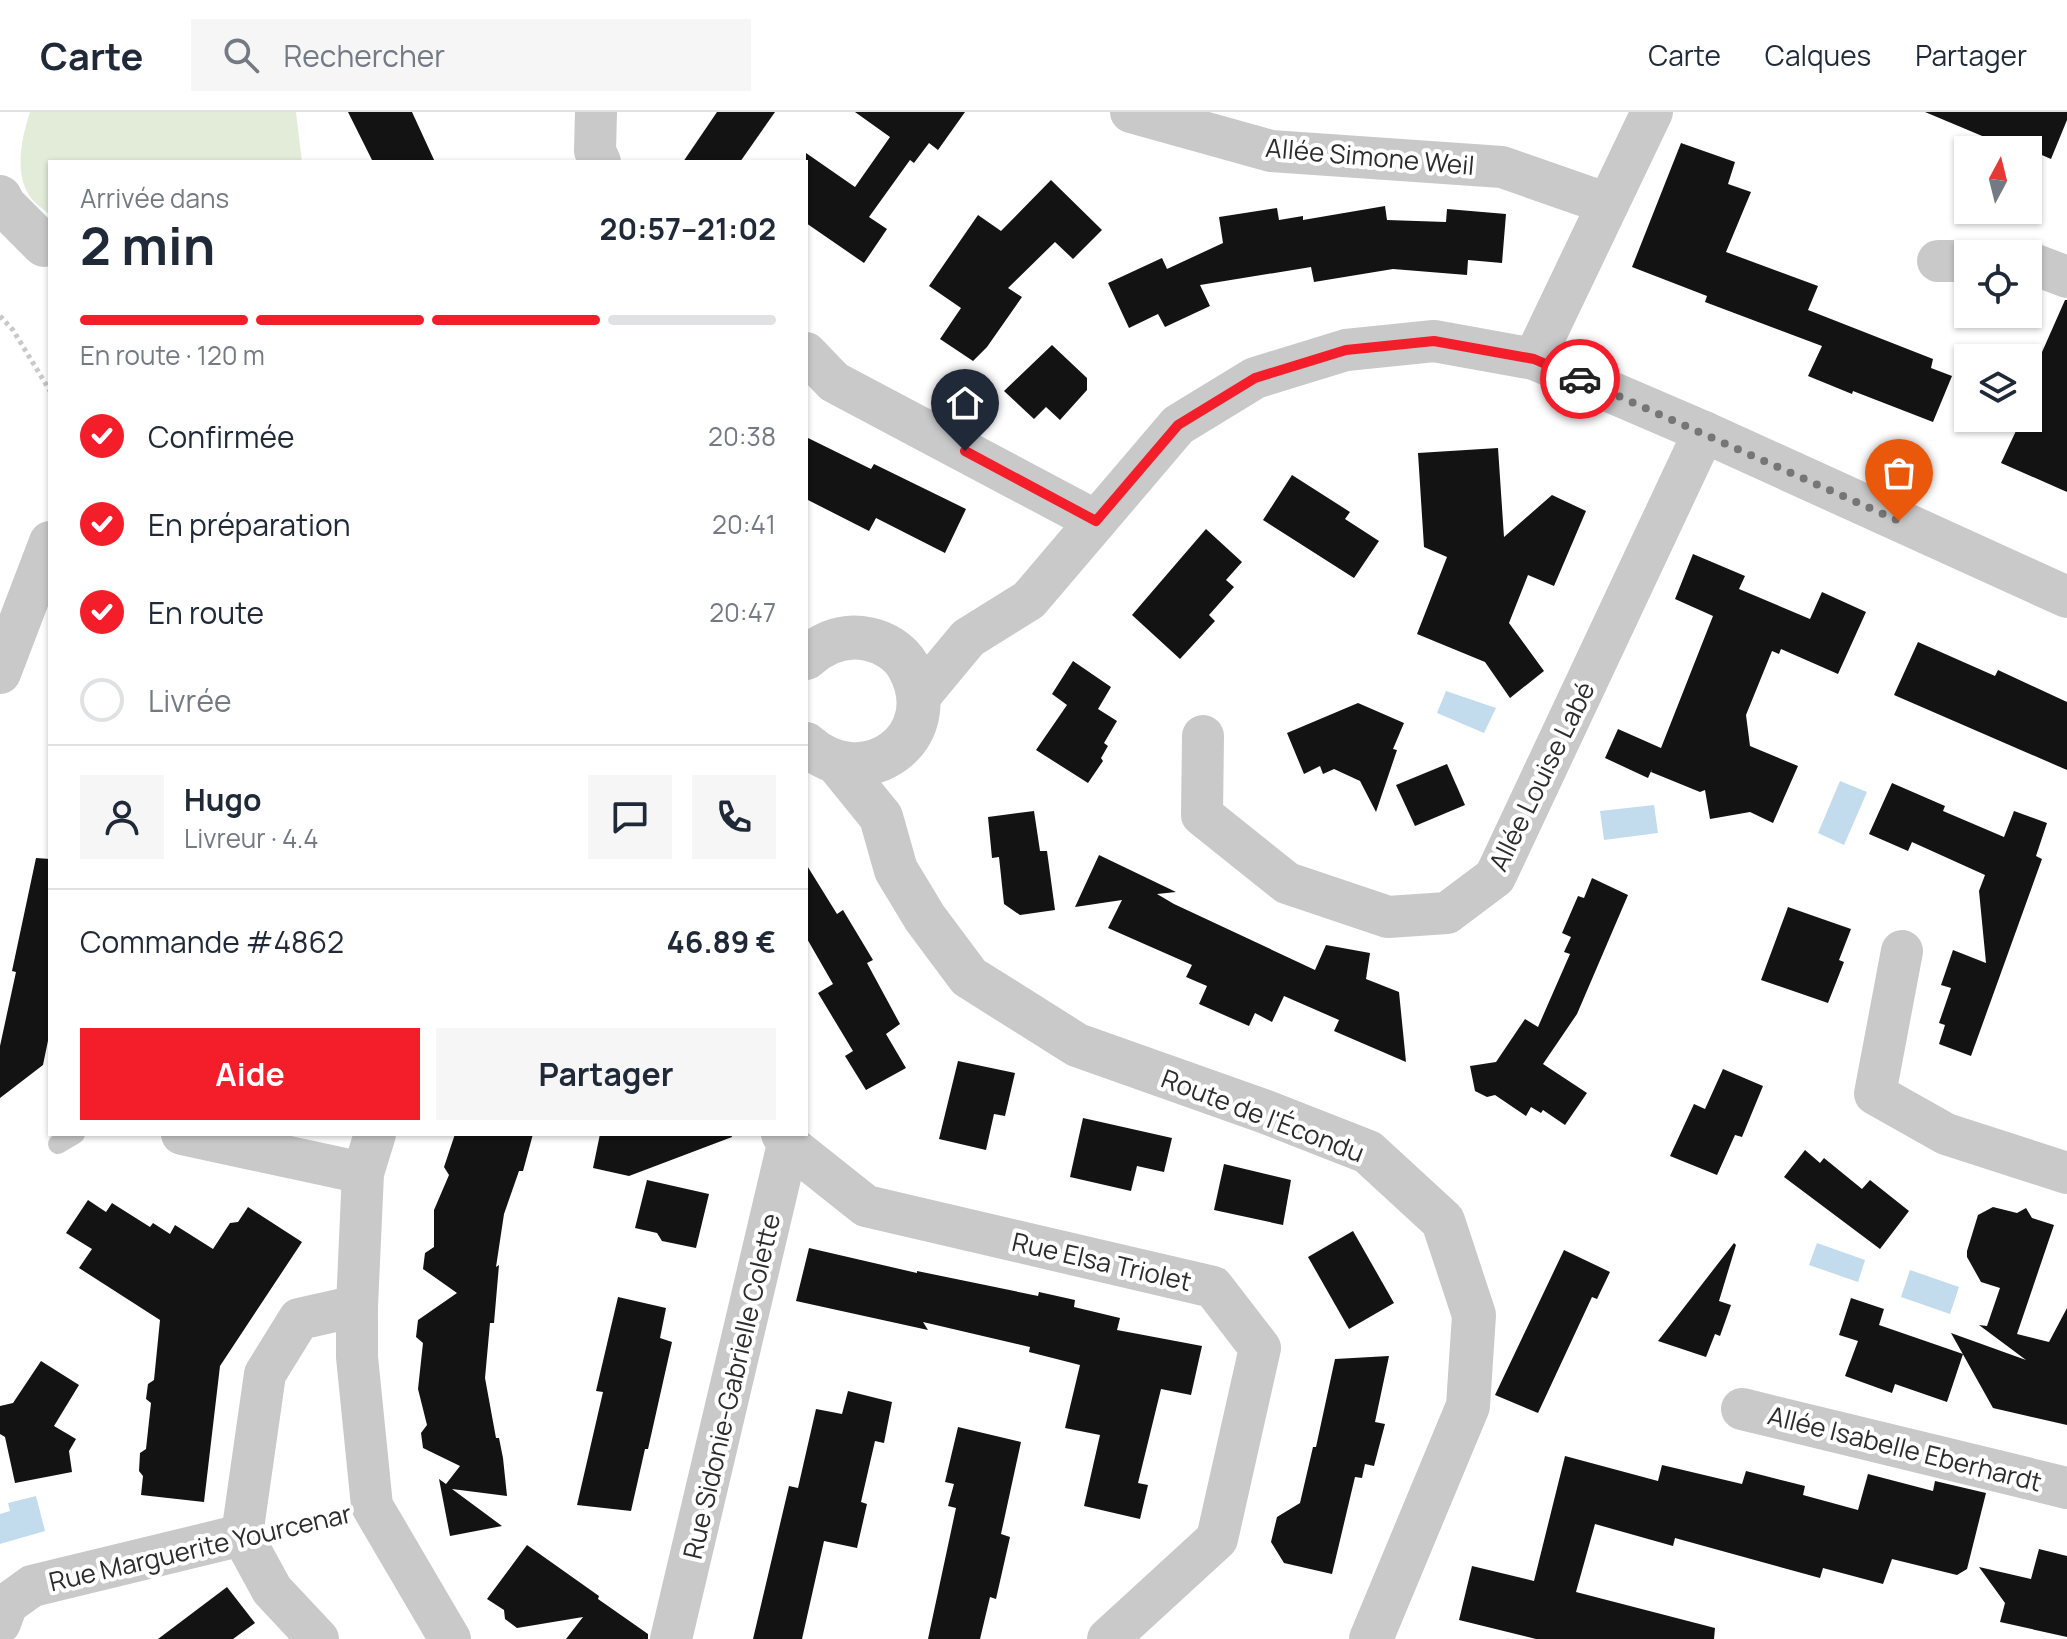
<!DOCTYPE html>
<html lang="fr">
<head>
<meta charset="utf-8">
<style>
  body { margin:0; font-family:Manrope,sans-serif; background:#f6f6f7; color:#1f2937; height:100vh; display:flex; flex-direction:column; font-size:30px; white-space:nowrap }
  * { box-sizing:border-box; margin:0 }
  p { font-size:26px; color:#747a83 }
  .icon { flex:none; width:44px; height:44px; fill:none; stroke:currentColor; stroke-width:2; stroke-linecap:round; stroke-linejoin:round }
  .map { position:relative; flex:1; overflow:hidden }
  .side { position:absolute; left:48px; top:48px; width:760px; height:976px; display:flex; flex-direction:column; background:#fff; border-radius:0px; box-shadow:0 2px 6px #0004 }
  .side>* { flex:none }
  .needle { width:52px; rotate:7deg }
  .tools { position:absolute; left:1954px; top:24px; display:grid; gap:16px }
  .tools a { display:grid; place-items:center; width:88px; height:88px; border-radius:0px; background:#fff; box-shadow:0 2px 6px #0004; font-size:40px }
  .pin { position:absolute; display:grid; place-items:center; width:68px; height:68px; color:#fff; margin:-82px -34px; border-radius:50% 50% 50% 0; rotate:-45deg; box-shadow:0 0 8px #0007 }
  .pin .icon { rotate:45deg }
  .courier { position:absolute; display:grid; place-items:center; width:80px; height:80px; margin:-40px; border:6px solid #f41d2a; border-radius:50%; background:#fff; color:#222; box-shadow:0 2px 10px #0007 }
  .head em { font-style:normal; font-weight:700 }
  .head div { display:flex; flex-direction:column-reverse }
  .head { display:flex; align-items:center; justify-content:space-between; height:136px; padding:0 32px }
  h1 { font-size:52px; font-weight:700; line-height:60px }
  .bar { display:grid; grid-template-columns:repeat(4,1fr); gap:12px 8px; align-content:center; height:96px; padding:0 32px }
  .bar i { height:10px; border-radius:6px; background:#e0e1e3 }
  .bar .selected { background:#f41d2a }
  .bar p { grid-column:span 4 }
  .line { display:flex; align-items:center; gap:20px; padding:0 32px; border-top:2px solid #e0e1e3 }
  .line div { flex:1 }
  .round { display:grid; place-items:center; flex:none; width:84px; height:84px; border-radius:0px; background:#f6f6f7 }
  ol { padding:0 32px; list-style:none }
  li { display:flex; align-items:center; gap:24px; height:88px }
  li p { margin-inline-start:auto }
  li .icon { padding:8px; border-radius:50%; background:#f41d2a; color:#fff; stroke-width:4 }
  li:last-child { color:#747a83 }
  li i { width:44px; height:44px; border:4px solid #e0e1e3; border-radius:50% }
  .cta { display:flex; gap:16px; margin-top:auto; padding:16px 32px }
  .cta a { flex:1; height:92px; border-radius:0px; background:#f41d2a; color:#fff; font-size:32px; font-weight:700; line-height:92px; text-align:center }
  .cta a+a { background:#f6f6f7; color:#1f2937 }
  header { display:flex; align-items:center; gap:48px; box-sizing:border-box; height:112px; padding:0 40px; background:#fff; border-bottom:2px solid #e0e1e3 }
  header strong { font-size:38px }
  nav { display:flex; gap:44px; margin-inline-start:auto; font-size:28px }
  .search { width:560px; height:72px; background:#f6f6f7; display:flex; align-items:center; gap:20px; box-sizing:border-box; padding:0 28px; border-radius:0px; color:#747a83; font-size:30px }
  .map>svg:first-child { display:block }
  .green { fill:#e2ecd8 }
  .water { fill:#c2dcee }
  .building { fill:#131313 }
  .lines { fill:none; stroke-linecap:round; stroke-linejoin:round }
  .path { stroke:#c9c9c9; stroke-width:5; stroke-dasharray:4 4; stroke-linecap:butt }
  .service { stroke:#c9c9c9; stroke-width:20 }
  .minor { stroke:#c9c9c9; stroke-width:42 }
  .tertiary { stroke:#c9c9c9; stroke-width:44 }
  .done { stroke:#767676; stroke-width:8; stroke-dasharray:0 14.4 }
  .route { stroke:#f41d2a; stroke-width:10 }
  .labels { text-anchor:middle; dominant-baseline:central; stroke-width:8; stroke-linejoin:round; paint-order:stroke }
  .street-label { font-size:26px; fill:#2c2c2c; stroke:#fff }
</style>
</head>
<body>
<header>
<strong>Carte</strong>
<div class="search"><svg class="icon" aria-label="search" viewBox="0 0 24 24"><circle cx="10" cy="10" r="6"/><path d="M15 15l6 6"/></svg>Rechercher</div>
<nav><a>Carte</a><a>Calques</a><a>Partager</a></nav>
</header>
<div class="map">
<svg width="2067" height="1527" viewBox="0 0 2067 1527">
  <rect width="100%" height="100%" fill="#fff"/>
  <path class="green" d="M30,0h266l6,50h-252v53c-6,-5 -14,-11 -19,-17 -18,-24 -9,-61 -1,-86z"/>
  <g class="water">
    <polygon points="1446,579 1496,596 1484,621 1437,601"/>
    <polygon points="1840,669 1867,680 1844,733 1818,721"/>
    <polygon points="1654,693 1658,721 1604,728 1600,699"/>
    <polygon points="1817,1131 1865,1148 1858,1170 1809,1153"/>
    <polygon points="1910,1158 1959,1175 1950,1202 1901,1185"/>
    <polygon points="36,1384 45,1419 0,1432 0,1402 10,1399 8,1391"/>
  </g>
  <g class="building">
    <polygon points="348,0 412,0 435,50 373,50"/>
    <polygon points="717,0 775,0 740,50 683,50"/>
    <polygon points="855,0 965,0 938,38 929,31 914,51 910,48 869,105 887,117 864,151 806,111 806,41 855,75 890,25"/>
    <polygon points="1925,0 2067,0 2067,8 2051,47 2009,29 2006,34"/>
    <polygon points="1681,31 1735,50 1728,72 1751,80 1726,140 1818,174 1808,198 1933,247 1931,256 1952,264 1933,310 1853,279 1852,282 1808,264 1822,234 1705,190 1707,184 1632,155"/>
    <polygon points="1051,68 1102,118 1073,147 1055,130 1008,176 1022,185 987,235 973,249 940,227 961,196 929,174 978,103 1001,119"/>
    <polygon points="1385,94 1387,108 1446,110 1447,97 1506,102 1502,151 1468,148 1467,163 1393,157 1314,170 1311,155 1200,173 1210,194 1165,215 1158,202 1129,216 1108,171 1162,146 1167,157 1223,131 1219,105 1277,96 1279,108 1303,104 1303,108"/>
    <polygon points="2065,188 2067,188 2067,380 2001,351 2022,306 2028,306 2028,293 2039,268 2031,265"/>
    <polygon points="1052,233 1087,266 1087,278 1060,308 1046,295 1034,307 1004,279"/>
    <polygon points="806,325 871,357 874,352 966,397 945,441 876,406 869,419 806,387"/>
    <polygon points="1498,336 1504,425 1552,383 1586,399 1554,474 1528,463 1509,511 1544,559 1510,586 1485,550 1417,522 1447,445 1424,435 1418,341"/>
    <polygon points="1292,363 1350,400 1345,407 1379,429 1354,466 1263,408"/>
    <polygon points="1206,417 1242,450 1226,468 1234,475 1209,503 1215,509 1180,547 1132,503"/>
    <polygon points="1693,442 1745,464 1739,477 1810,507 1822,480 1866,500 1838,562 1781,537 1779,542 1772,539 1746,603 1750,634 1798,654 1773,711 1750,700 1710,707 1705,678 1700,680 1651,660 1652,657 1648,666 1605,646 1618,617 1661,636 1713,504 1675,487"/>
    <polygon points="1918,530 1995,564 1998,558 2067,590 2067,658 1894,583"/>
    <polygon points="1073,549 1111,575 1098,597 1117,609 1104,631 1108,634 1101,646 1103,649 1088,671 1036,638 1067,593 1052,582"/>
    <polygon points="1358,591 1404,611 1393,637 1397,638 1376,700 1360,669 1334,657 1323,662 1320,654 1304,662 1287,621"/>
    <polygon points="1447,652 1465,693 1415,714 1396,673"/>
    <polygon points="1892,671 1945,694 1943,699 2004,725 2014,699 2047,711 2036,744 2042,747 1971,944 1939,932 1945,913 1939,911 1951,876 1941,873 1953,838 1986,851 1979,779 1985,763 1912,730 1908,739 1869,722"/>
    <polygon points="1034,699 1040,739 1047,739 1055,798 1020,803 1004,792 999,745 992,746 988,705"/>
    <polygon points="1099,743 1176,780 1157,782 1174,792 1315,858 1326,833 1370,841 1366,867 1399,880 1406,950 1334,919 1339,908 1284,884 1272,910 1255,901 1249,914 1199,892 1207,874 1186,865 1192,853 1108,816 1122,788 1075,795"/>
    <polygon points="36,746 50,747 50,919 43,953 0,986 0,934 16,860 12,859"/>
    <polygon points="806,752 837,802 843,798 873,848 867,851 900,912 886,922 906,956 866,978 845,944 853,939 818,881 833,872 806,825"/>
    <polygon points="1592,766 1628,783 1577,902 1543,952 1587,981 1565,1013 1543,998 1541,1001 1531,995 1526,1004 1495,983 1487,985 1475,979 1470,954 1496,950 1525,907 1538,915 1570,842 1564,840 1571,825 1562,821 1578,784 1584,786"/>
    <polygon points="1788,795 1851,817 1839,848 1844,850 1828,891 1761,868"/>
    <polygon points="958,949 1015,961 1005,1004 994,1002 986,1038 939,1027"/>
    <polygon points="1723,957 1763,974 1742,1025 1735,1023 1717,1063 1670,1044 1694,992 1705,997"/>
    <polygon points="1083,1006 1172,1026 1164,1060 1137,1054 1131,1079 1070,1065"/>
    <polygon points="455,1022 533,1022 523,1059 519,1059 504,1102 496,1155 499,1153 494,1211 490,1211 485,1266 496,1326 499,1326 503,1346 507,1384 452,1377 502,1414 450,1424 439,1367 446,1372 460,1354 423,1336 421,1321 427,1313 418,1277 423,1231 416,1225 418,1208 457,1181 423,1157 425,1141 434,1135 434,1098 449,1063 444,1055"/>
    <polygon points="600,1022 731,1022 732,1025 629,1064 593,1056"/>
    <polygon points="1805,1038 1820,1051 1824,1046 1862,1077 1870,1068 1909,1099 1880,1137 1784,1065"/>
    <polygon points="1224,1052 1291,1068 1283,1113 1214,1098"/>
    <polygon points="647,1068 709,1082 696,1136 662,1129 657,1121 635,1116"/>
    <polygon points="88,1088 106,1100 112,1091 150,1115 153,1111 170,1122 175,1113 213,1137 230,1111 238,1110 248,1095 302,1130 220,1254 204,1390 141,1383 143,1364 139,1359 140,1341 146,1337 151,1291 146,1287 148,1272 154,1268 160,1208 79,1156 92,1137 66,1121"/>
    <polygon points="1993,1095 2017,1101 2026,1096 2032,1106 2054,1113 2017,1222 2049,1230 2067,1196 2067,1313 1993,1296 1951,1221 2026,1248 1979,1213 1987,1214 2000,1176 1981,1170 1967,1145 1967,1139 1978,1103"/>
    <polygon points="1353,1119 1394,1191 1349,1217 1308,1145"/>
    <polygon points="1734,1131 1736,1133 1719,1189 1731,1193 1720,1224 1715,1222 1706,1245 1658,1229"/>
    <polygon points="809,1136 917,1161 917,1159 1038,1184 1039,1180 1075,1188 1074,1195 1120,1206 1117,1218 1202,1234 1191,1283 1161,1277 1138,1371 1148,1373 1140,1407 1084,1394 1100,1323 1065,1316 1080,1253 1029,1240 1030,1235 923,1210 928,1218 796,1189"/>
    <polygon points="1564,1138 1610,1160 1597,1187 1592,1185 1538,1301 1495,1283"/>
    <polygon points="618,1185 666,1196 660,1226 672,1230 648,1337 645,1337 631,1399 577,1393 603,1280 596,1279"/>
    <polygon points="1851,1186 1884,1197 1879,1213 1963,1242 1947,1290 1895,1272 1892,1281 1845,1264 1858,1229 1839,1223"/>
    <polygon points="1389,1244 1375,1310 1385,1312 1374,1354 1365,1352 1362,1366 1355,1365 1332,1462 1284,1451 1271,1430 1277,1405 1300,1391 1313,1335 1316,1335 1335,1247"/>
    <polygon points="41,1249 79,1273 54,1314 76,1327 69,1339 72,1360 15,1371 5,1325 0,1322 0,1294 13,1291"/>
    <polygon points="848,1279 892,1290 884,1331 875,1329 861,1390 867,1392 857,1436 824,1429 802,1527 753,1527 789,1374 798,1376 816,1297 842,1302"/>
    <polygon points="958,1315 1021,1330 1001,1422 1010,1425 996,1487 990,1485 980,1527 928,1527 956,1396 948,1394 954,1372 945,1370"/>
    <polygon points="1565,1344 1658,1369 1662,1353 1742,1372 1746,1359 1805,1374 1803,1383 1858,1398 1868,1362 1933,1379 1935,1369 1986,1381 1967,1457 1957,1463 1892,1447 1883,1472 1823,1456 1820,1466 1675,1426 1673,1434 1595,1412 1576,1480 1715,1516 1714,1527 1536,1527 1459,1508 1472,1454 1534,1469"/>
    <polygon points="527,1433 599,1484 598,1487 648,1522 648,1527 566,1527 583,1505 517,1516 505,1507 504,1498 487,1487"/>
    <polygon points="2039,1437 2067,1444 2067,1525 2000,1510 2005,1491 1979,1455 2031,1467"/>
    <polygon points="227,1475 255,1511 233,1527 158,1527"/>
  </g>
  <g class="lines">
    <g class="path">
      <polyline points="0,204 13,218 50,279"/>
      <polyline points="282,1414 335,1403"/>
    </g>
    <polyline class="service" points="58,1032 75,1022"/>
    <g class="minor">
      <polyline points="596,0 595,39 600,50"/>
      <polyline points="1131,0 1271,39 1502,55 1608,92"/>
      <polyline points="1938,149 1968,149"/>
      <polyline points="2028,150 2067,165"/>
      <polyline points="806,241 834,270 1096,409"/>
      <polyline points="1534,247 1652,0"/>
      <polyline points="0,561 50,430"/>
      <polyline points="919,585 968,526 1029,488 1178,313 1255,266 1346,238 1434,229 1534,247 1704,320 2067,485"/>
      <polyline points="1203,624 1202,703 1287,771 1388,805 1447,801 1495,765 1704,320"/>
      <polyline points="1902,839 1875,982 1946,1022 2067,1061"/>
      <polyline points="182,1022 363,1061"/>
      <polyline points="375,1022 363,1061 357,1194 357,1245 372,1394 450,1527"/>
      <polyline points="788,1032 866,1094 1213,1175 1260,1236 1217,1427 1108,1527"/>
      <polyline points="1742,1297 2067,1376"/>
      <polyline points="0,1511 7,1492 32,1474 242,1423"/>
      <polyline points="318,1527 272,1478 242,1423 265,1262 299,1207 357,1194"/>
      <polyline points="671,1527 788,1032 782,1022"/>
    </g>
    <g class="tertiary">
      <polyline points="0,85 4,93 44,133"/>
      <path d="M806,546c18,-16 38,-24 62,-19 16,3 32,13 40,27 40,71 -43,131 -102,78"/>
      <polyline points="838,652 881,705 896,758 925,806 969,865 1077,933 1266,1000 1368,1040 1443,1109 1474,1203 1468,1294 1371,1527"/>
    </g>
  </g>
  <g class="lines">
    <polyline class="done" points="1580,267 1899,409"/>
    <polyline class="route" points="965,339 1096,409 1178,313 1255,266 1346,238 1434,229 1534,247 1580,267"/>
  </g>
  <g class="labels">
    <g class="street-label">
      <text transform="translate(1370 44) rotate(5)">Allée Simone Weil</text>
      <text transform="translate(1541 664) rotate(-64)">Allée Louise Labé</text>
      <text transform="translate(1263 1003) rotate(21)">Route de l'Écondu</text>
      <text transform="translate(1102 1149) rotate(13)">Rue Elsa Triolet</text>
      <text transform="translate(731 1274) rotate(-77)">Rue Sidonie-Gabrielle Colette</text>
      <text transform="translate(1905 1336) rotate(14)">Allée Isabelle Eberhardt</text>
      <text transform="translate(200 1435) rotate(-13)">Rue Marguerite Yourcenar</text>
    </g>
  </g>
</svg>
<div class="tools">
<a><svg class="needle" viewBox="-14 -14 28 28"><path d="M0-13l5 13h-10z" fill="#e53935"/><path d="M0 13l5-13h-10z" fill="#747a83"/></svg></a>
<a><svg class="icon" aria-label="locate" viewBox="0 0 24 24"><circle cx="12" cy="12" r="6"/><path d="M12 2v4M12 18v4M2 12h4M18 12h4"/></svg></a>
<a><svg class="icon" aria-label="layers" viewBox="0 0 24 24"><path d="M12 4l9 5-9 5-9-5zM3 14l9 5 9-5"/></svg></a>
</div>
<div class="pin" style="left:1899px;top:409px;background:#ea580c"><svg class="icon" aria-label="bag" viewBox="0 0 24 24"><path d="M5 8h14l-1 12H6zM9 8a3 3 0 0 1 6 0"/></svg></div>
<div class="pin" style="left:965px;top:339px;background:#1f2937"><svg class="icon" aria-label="home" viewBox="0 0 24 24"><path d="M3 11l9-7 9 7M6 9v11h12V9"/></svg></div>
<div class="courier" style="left:1580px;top:267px"><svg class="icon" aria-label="car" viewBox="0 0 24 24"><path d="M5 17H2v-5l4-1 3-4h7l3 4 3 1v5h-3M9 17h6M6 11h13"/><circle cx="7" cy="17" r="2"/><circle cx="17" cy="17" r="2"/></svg></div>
<section class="side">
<div class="head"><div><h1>2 min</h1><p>Arrivée dans</p></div><em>20:57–21:02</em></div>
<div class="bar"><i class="selected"></i><i class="selected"></i><i class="selected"></i><i></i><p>En route · 120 m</p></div>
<ol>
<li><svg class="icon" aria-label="check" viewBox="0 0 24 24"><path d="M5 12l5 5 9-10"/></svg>Confirmée<p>20:38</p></li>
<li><svg class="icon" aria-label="check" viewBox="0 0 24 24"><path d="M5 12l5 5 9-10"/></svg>En préparation<p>20:41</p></li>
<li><svg class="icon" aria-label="check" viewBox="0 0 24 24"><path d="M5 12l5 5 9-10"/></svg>En route<p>20:47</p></li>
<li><i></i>Livrée</li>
</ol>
<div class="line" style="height:144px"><a class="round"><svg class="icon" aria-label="person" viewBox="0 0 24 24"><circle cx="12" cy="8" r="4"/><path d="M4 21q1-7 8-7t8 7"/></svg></a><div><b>Hugo</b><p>Livreur · 4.4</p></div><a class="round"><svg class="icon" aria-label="chat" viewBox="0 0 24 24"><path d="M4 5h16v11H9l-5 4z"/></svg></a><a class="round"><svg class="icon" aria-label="phone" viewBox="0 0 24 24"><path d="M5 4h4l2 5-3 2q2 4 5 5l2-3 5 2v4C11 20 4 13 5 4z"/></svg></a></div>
<div class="line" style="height:104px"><div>Commande #4862</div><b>46.89 €</b></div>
<div class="cta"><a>Aide</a><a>Partager</a></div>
</section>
</div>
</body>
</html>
